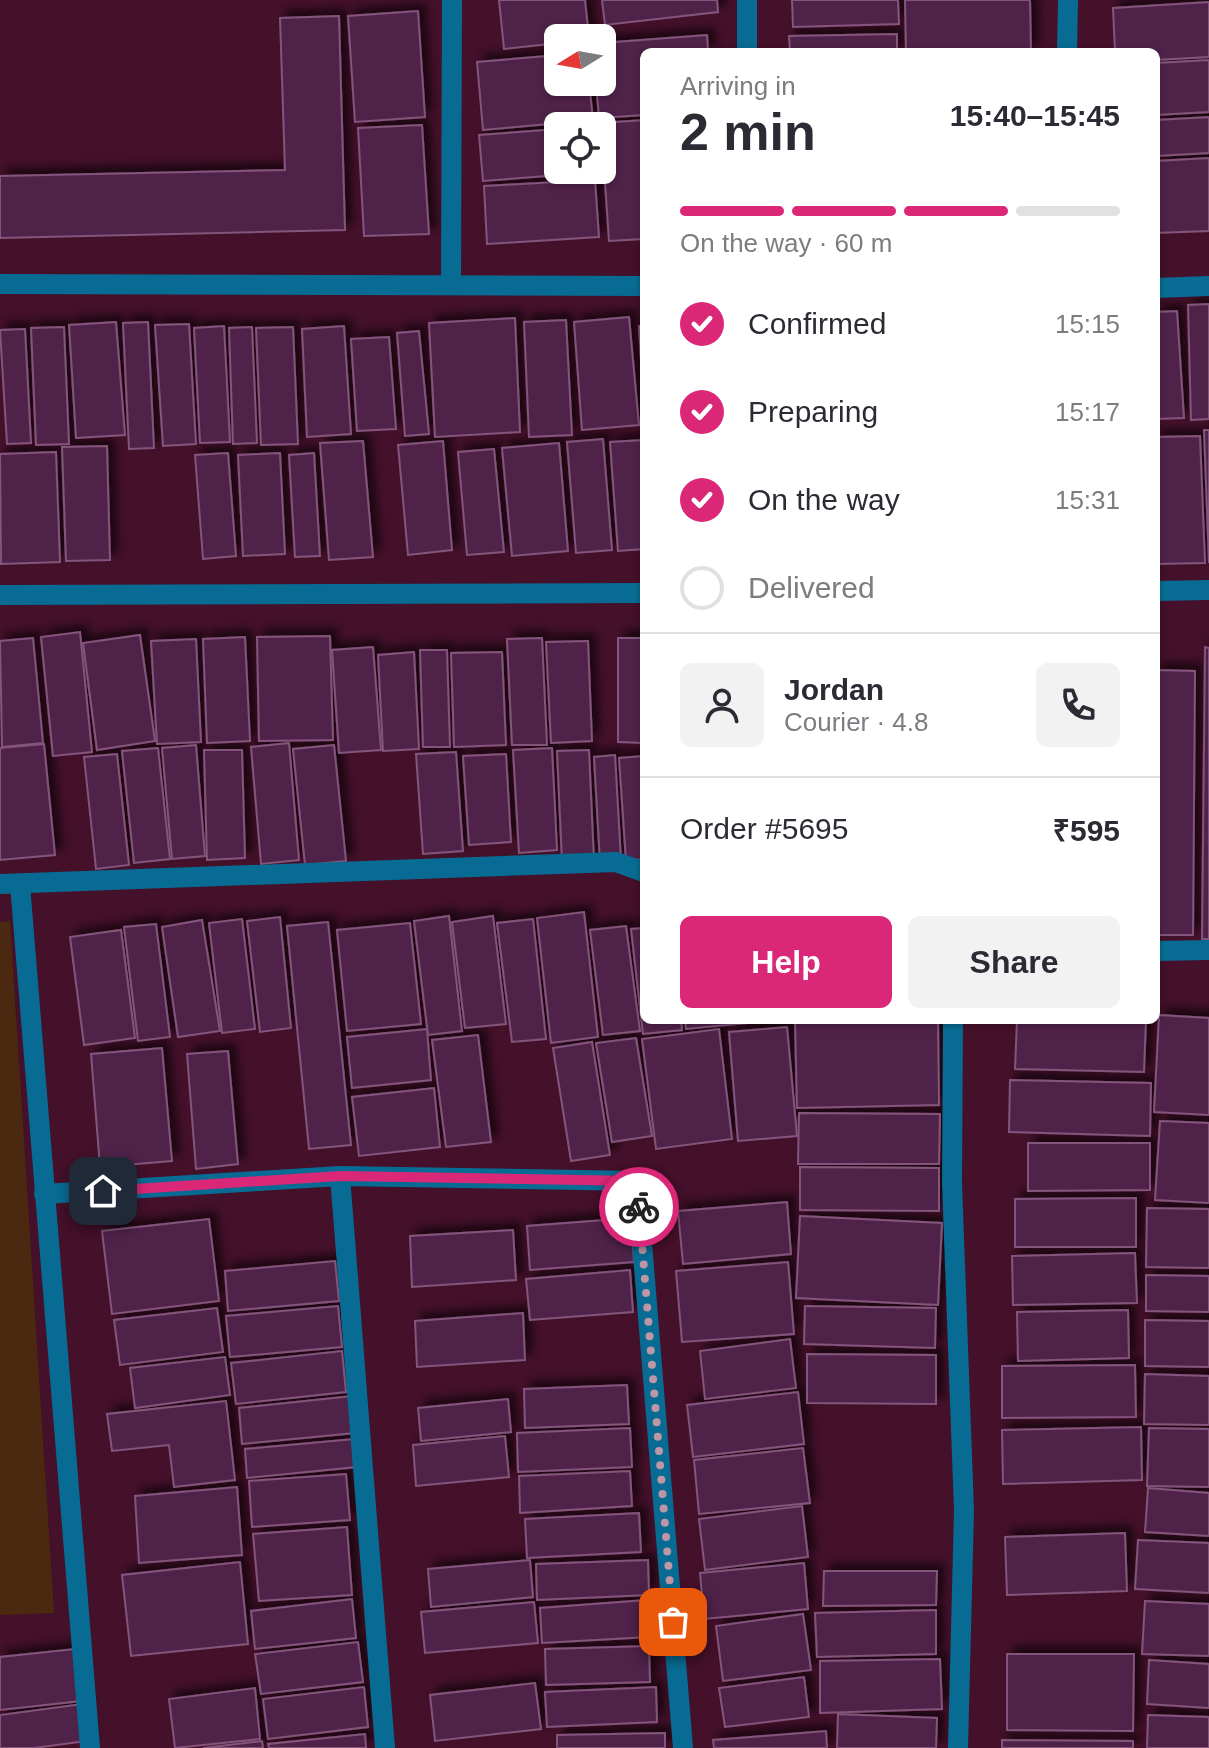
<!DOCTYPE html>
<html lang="en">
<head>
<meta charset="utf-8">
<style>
  body { margin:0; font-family:Arial,sans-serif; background:#f2f2f3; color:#2b2b33; height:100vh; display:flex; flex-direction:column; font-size:30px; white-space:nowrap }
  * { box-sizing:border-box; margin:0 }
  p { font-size:26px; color:#7c7c81 }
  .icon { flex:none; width:44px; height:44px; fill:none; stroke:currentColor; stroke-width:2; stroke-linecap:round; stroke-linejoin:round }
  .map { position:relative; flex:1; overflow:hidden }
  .panel { position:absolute; left:640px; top:48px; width:520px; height:976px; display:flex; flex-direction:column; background:#fff; border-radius:12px; box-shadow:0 2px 6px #0004 }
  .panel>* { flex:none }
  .needle { width:52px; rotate:259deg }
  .buttons { position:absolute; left:544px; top:24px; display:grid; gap:16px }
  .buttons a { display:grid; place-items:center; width:72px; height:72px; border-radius:12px; background:#fff; box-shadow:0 2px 6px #0004; font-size:40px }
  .pin { position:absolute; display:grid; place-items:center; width:68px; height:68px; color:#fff; margin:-34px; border-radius:16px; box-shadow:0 4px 12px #0006 }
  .courier { position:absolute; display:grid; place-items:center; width:80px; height:80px; margin:-40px; border:6px solid #db2777; border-radius:50%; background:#fff; color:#222; box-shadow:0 2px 10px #0007 }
  .headline em { font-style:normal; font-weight:600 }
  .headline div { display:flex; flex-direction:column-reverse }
  .headline { display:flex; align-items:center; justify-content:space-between; height:136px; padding:0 40px }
  h1 { font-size:52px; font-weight:600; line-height:60px }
  .bar { display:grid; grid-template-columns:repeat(4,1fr); gap:12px 8px; align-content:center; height:96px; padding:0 40px }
  .bar i { height:10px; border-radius:6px; background:#e1e1e2 }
  .bar .selected { background:#db2777 }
  .bar p { grid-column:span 4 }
  .line { display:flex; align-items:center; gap:20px; padding:0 40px; border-top:2px solid #e1e1e2 }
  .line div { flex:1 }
  .round { display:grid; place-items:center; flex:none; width:84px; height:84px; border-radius:12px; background:#f2f2f3 }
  ol { padding:0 40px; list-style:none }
  li { display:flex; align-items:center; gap:24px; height:88px }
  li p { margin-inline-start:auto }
  li .icon { padding:8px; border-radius:50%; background:#db2777; color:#fff; stroke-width:4 }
  li:last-child { color:#7c7c81 }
  li i { width:44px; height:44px; border:4px solid #e1e1e2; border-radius:50% }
  .cta { display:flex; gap:16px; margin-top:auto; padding:16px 40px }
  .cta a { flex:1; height:92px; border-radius:12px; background:#db2777; color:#fff; font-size:32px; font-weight:600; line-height:92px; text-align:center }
  .cta a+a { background:#f2f2f3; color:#2b2b33 }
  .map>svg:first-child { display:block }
  .green { fill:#4b2910 }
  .building { fill:#502449; stroke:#84547b; stroke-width:2; filter:url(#shadow) }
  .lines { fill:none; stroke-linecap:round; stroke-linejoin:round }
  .minor { stroke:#086b93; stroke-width:20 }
  .done { stroke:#bc97a6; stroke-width:8; stroke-dasharray:0 14.4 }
  .route { stroke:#db2777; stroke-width:10 }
</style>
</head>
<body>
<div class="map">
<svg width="1209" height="1748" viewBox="0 0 1209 1748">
  <defs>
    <filter id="shadow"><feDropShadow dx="7" dy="-7" stdDeviation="4" flood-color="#0009"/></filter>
  </defs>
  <rect width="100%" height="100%" fill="#44102a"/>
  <polygon class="green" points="10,921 54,1613 0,1615 0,922"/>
  <g class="building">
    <polygon points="499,0 585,0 589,38 558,38 558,43 504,49"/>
    <polygon points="602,0 717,0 718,12 605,25"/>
    <polygon points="792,0 898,0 899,24 793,27"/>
    <polygon points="905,0 1030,0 1031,52 906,52"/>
    <polygon points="1209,2 1209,57 1156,60 1156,52 1115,52 1113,8"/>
    <polygon points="418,11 425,117 355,122 348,16"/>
    <polygon points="339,16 345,230 0,238 0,176 285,170 280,18"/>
    <polygon points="897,34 897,52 790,52 789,36"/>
    <polygon points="707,35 708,52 644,52 644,115 599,118 596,82 602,82 602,43"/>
    <polygon points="558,55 558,82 589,82 593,120 483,130 477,62"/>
    <polygon points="1209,60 1209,112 1156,115 1156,63"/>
    <polygon points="1209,117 1209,153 1156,156 1156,120"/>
    <polygon points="644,120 644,239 609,241 601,123"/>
    <polygon points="422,125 429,234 364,236 358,128"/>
    <polygon points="558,129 558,170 599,172 483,181 479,135"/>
    <polygon points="1209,158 1209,231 1156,233 1156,161"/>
    <polygon points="595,180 599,237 487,244 484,186"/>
    <polygon points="1209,304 1209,419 1191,420 1188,305"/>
    <polygon points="1177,311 1184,418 1156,419 1156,312"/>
    <polygon points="629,317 639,425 582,430 574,322"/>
    <polygon points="515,318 520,432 435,437 429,323"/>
    <polygon points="566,320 572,435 529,437 524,322"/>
    <polygon points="116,322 125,435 76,438 69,325"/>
    <polygon points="148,322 154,448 129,449 123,323"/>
    <polygon points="189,324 196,444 163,446 155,325"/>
    <polygon points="224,326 230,442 200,443 194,328"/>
    <polygon points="344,326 351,434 307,437 302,329"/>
    <polygon points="639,326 644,326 644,411"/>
    <polygon points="64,327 69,444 36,445 31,328"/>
    <polygon points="252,327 257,443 233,444 229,328"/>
    <polygon points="293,327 298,444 261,445 256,328"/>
    <polygon points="25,329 31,443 7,444 0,330"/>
    <polygon points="419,331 429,434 405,436 397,333"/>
    <polygon points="389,337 396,429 357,431 351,339"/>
    <polygon points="1204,430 1209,430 1209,563"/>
    <polygon points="1200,436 1205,563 1156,564 1156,437"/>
    <polygon points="603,439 612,550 576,553 567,442"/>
    <polygon points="644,440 644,549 618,551 610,442"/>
    <polygon points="363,441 373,557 329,560 320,443"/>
    <polygon points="443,441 452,550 408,555 398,445"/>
    <polygon points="559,443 568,551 512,556 502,448"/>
    <polygon points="107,446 110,560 66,561 62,447"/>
    <polygon points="494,449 504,552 467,555 458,452"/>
    <polygon points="56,452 60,562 1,564 0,454"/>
    <polygon points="228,453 236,556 203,559 195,455"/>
    <polygon points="280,453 285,554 243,556 238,455"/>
    <polygon points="314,453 320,556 295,557 289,455"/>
    <polygon points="80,632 92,752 53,756 41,637"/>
    <polygon points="140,635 155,741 97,750 83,643"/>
    <polygon points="330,636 333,740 259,741 257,637"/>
    <polygon points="245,637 250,741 207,743 203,639"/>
    <polygon points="33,638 43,743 2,747 0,641"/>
    <polygon points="542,638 547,745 512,745 507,639"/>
    <polygon points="618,638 644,638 644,743 618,742"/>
    <polygon points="196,639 201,742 157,744 151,641"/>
    <polygon points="588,641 592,741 551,743 546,642"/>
    <polygon points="373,647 381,750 339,753 332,650"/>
    <polygon points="1205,647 1209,648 1209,939 1202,939"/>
    <polygon points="420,650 447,650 450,747 423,747"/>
    <polygon points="414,652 419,749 383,751 378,655"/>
    <polygon points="502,652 506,745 454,747 451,653"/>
    <polygon points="1156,670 1195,671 1193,935 1156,935"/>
    <polygon points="289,743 299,860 261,864 251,747"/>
    <polygon points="44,744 55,855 0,860 0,748"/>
    <polygon points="196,745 205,856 172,859 162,748"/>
    <polygon points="334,745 346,861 305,865 293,749"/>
    <polygon points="158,748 170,859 134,863 122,751"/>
    <polygon points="552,748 557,850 519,853 513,750"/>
    <polygon points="204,750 242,750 245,858 207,860"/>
    <polygon points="589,750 594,861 562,862 557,751"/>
    <polygon points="456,752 463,851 423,854 416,754"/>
    <polygon points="117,754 129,865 96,869 84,757"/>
    <polygon points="506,754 511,842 469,845 463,756"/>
    <polygon points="615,755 621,860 600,862 594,757"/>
    <polygon points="644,756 644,859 626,861 619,758"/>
    <polygon points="584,912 598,1037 551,1043 537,918"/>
    <polygon points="449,916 462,1031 428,1035 414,921"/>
    <polygon points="493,916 506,1024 465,1028 452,922"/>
    <polygon points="280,917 291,1028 260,1032 247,921"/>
    <polygon points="242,919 255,1029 222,1033 209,923"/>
    <polygon points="533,919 546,1039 512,1042 497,923"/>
    <polygon points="202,920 220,1031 178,1037 162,927"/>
    <polygon points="328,922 351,1145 309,1149 287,926"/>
    <polygon points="410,923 421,1024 347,1031 337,930"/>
    <polygon points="156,924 170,1037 138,1041 124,927"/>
    <polygon points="626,926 640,1031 603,1035 590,930"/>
    <polygon points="644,928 644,1020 681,1020 682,1030 643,1034 631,929"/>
    <polygon points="121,930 135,1038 84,1045 70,937"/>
    <polygon points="1159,1015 1209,1018 1209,1115 1154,1112"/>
    <polygon points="685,1020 757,1020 757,1022 686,1029"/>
    <polygon points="795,1020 938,1020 939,1105 797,1108"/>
    <polygon points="1017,1020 1146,1020 1144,1072 1015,1069"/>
    <polygon points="787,1027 797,1136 738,1141 729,1032"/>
    <polygon points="427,1029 431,1080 352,1088 347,1037"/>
    <polygon points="719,1029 732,1139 656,1149 642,1039"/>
    <polygon points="478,1035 491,1142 446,1147 432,1040"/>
    <polygon points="636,1038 652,1136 612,1142 596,1043"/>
    <polygon points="592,1042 610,1155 571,1161 553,1048"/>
    <polygon points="162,1048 172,1161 100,1167 91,1054"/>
    <polygon points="228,1051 238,1164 196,1169 187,1054"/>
    <polygon points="1010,1080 1151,1083 1150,1136 1009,1132"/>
    <polygon points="434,1088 440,1147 359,1156 352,1097"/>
    <polygon points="799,1113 940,1114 939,1164 798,1164"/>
    <polygon points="1160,1121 1209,1123 1209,1203 1155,1200"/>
    <polygon points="1028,1143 1150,1143 1150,1190 1028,1191"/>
    <polygon points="800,1167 939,1168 939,1211 800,1210"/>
    <polygon points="1136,1198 1136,1247 1015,1247 1015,1199"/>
    <polygon points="787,1202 791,1254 683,1264 678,1211"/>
    <polygon points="1147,1208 1209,1209 1209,1268 1146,1267"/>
    <polygon points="800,1216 942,1223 938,1305 796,1298"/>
    <polygon points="631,1218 634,1262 530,1270 527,1226"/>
    <polygon points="209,1219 219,1301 112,1314 102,1231"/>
    <polygon points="513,1230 516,1280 412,1287 410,1236"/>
    <polygon points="1135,1253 1137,1303 1013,1305 1012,1256"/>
    <polygon points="335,1261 339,1301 228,1311 225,1271"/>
    <polygon points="788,1262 794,1334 682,1342 676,1271"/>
    <polygon points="630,1270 633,1312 530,1320 526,1279"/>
    <polygon points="1146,1275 1209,1276 1209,1312 1146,1311"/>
    <polygon points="338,1306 342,1347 230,1357 226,1316"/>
    <polygon points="805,1306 936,1308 935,1348 804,1344"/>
    <polygon points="217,1308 223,1352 120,1365 114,1320"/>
    <polygon points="1128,1310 1129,1358 1018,1361 1017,1312"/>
    <polygon points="523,1313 525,1360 417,1367 415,1321"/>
    <polygon points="1145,1320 1209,1321 1209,1367 1145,1366"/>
    <polygon points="790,1339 796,1388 705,1399 700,1351"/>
    <polygon points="342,1351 346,1392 236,1404 231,1363"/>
    <polygon points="807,1354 936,1355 936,1404 807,1403"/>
    <polygon points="225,1357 230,1395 135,1408 130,1368"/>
    <polygon points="1135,1365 1136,1417 1002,1418 1002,1366"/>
    <polygon points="1145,1374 1209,1376 1209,1425 1144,1424"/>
    <polygon points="627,1385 629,1424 525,1428 524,1389"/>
    <polygon points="798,1392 804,1444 693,1457 687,1405"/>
    <polygon points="352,1396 355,1433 242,1444 239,1408"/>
    <polygon points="508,1399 511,1432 421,1441 418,1408"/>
    <polygon points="226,1401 235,1480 174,1487 169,1445 112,1451 107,1414"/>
    <polygon points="1141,1427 1142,1480 1003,1484 1002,1430"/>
    <polygon points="630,1428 632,1467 518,1472 517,1433"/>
    <polygon points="1149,1428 1209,1429 1209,1487 1147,1486"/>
    <polygon points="505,1436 509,1477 416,1486 413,1445"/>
    <polygon points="354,1439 357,1467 247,1478 245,1449"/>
    <polygon points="803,1448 810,1503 699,1514 694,1460"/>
    <polygon points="630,1471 632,1506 520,1513 519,1476"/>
    <polygon points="346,1474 350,1520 252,1527 249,1481"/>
    <polygon points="237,1487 242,1555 139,1563 135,1496"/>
    <polygon points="1148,1488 1209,1493 1209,1536 1145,1532"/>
    <polygon points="802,1506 808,1557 705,1570 699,1519"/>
    <polygon points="639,1513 641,1552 527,1558 525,1519"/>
    <polygon points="347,1527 352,1595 259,1601 253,1534"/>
    <polygon points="1125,1533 1127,1591 1007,1595 1005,1537"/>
    <polygon points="1138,1540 1209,1543 1209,1593 1135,1589"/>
    <polygon points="530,1560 533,1597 431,1607 428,1569"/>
    <polygon points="648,1560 649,1595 537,1600 536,1564"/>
    <polygon points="240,1562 248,1644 131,1656 122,1575"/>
    <polygon points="804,1563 808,1609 704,1619 700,1573"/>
    <polygon points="824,1571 937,1571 936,1605 823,1606"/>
    <polygon points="352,1599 356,1638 255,1649 251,1611"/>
    <polygon points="646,1600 649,1637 542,1643 540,1608"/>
    <polygon points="1145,1601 1209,1604 1209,1656 1142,1654"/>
    <polygon points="534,1602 538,1643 425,1653 421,1612"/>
    <polygon points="936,1610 936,1654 817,1657 815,1613"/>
    <polygon points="803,1614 811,1670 723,1681 716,1626"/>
    <polygon points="358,1642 363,1682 261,1694 255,1654"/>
    <polygon points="649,1646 650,1682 546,1685 545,1649"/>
    <polygon points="75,1649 81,1701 0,1710 0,1657"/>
    <polygon points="1007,1654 1134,1654 1133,1731 1007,1730"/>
    <polygon points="940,1659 942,1709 820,1713 820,1661"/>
    <polygon points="1149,1660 1209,1664 1209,1708 1147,1704"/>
    <polygon points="804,1677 809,1717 725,1727 719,1688"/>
    <polygon points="535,1683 541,1729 435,1741 430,1695"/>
    <polygon points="364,1687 368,1727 268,1739 263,1699"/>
    <polygon points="656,1687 657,1722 547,1727 545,1692"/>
    <polygon points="255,1688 260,1739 175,1748 169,1699"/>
    <polygon points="82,1704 87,1741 34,1748 0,1748 0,1715"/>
    <polygon points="838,1714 937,1718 936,1748 837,1748"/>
    <polygon points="1148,1715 1209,1717 1209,1748 1147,1748"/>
    <polygon points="826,1731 827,1748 714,1748 713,1740"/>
    <polygon points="665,1733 665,1748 557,1748 557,1735"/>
    <polygon points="365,1734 366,1748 269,1748 268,1744"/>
    <polygon points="1002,1740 1133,1741 1133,1748 1002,1748"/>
    <polygon points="262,1741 263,1748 203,1748"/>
  </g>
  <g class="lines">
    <g class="minor">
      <polyline points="747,0 747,52"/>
      <polyline points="1067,52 1068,0"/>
      <polyline points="0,284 644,286"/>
      <polyline points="451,284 452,0"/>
      <polyline points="1156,288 1209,286"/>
      <polyline points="1156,591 1209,590"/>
      <polyline points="0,595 644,593"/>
      <polyline points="0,884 616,862 644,872"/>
      <polyline points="20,884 90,1748"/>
      <polyline points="1156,951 1209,950"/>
      <polyline points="953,1020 952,1183 964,1511 958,1748"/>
      <polyline points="340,1176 385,1748"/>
      <polyline points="44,1194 340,1176 637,1181 683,1748"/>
    </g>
  </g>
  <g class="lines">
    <polyline class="done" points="639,1207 673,1622"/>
    <polyline class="route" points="103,1191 340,1176 637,1181 639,1207"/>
  </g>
</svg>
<div class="buttons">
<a><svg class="needle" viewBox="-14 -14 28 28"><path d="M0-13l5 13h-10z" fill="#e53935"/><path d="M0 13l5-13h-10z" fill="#7c7c81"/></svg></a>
<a><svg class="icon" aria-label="locate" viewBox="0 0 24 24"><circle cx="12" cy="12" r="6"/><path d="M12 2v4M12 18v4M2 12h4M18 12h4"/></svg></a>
</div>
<div class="pin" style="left:673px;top:1622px;background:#ea580c"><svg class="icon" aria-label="bag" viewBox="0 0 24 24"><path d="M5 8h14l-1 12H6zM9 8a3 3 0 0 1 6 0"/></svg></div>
<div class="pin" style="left:103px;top:1191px;background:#1f2937"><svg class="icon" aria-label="home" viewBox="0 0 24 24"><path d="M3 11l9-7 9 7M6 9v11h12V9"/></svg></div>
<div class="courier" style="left:639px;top:1207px"><svg class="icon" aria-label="bike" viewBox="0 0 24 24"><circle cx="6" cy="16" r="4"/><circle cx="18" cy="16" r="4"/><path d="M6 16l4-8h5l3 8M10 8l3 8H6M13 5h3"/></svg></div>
<section class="panel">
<div class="headline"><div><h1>2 min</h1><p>Arriving in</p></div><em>15:40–15:45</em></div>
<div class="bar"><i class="selected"></i><i class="selected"></i><i class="selected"></i><i></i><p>On the way · 60 m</p></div>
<ol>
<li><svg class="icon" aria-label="check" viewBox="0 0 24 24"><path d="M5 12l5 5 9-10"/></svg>Confirmed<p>15:15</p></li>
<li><svg class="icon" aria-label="check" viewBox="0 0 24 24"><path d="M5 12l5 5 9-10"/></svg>Preparing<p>15:17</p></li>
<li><svg class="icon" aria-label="check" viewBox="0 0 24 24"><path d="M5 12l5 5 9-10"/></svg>On the way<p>15:31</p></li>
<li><i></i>Delivered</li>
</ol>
<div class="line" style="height:144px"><a class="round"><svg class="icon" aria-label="person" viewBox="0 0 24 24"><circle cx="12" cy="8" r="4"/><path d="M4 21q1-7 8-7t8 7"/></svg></a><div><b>Jordan</b><p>Courier · 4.8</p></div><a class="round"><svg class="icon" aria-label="phone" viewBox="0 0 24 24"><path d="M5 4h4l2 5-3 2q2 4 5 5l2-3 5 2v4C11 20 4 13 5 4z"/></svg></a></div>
<div class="line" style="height:104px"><div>Order #5695</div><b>₹595</b></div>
<div class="cta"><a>Help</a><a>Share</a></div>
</section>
</div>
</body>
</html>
